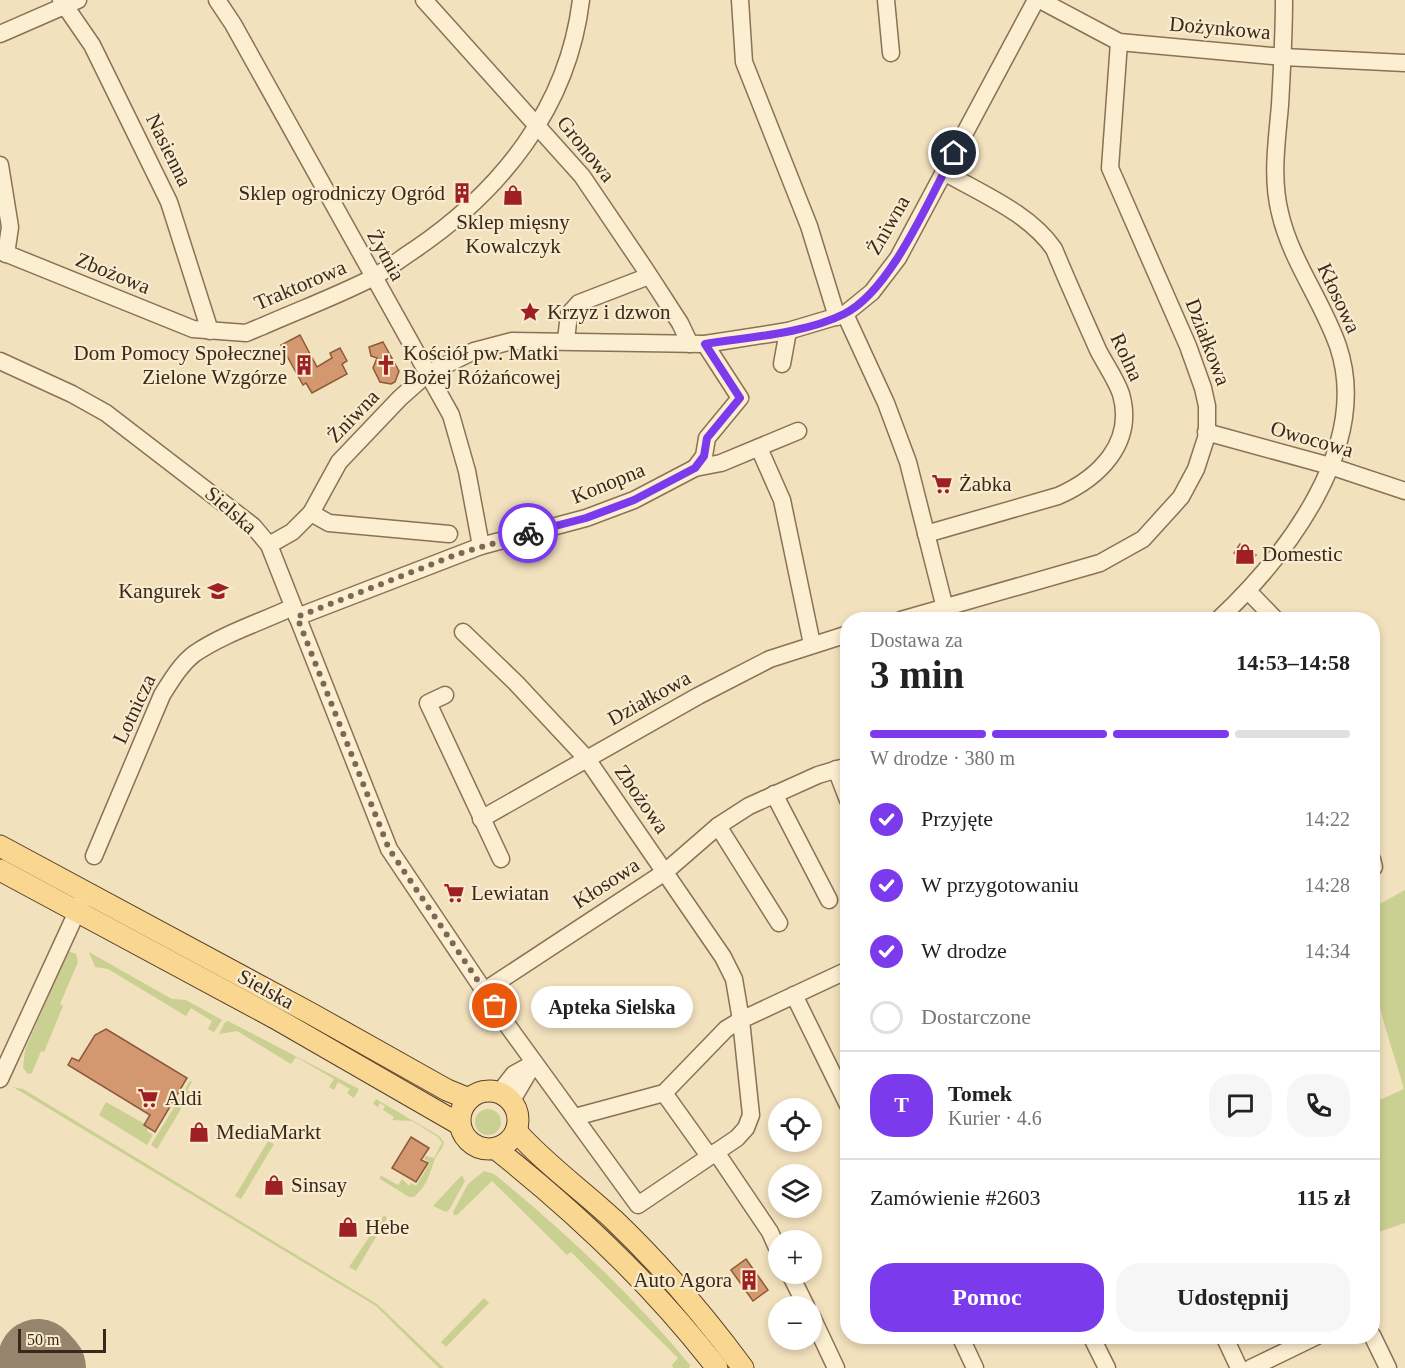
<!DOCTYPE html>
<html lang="pl">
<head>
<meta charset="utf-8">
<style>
  body { margin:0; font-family:Georgia,serif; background:#f6f6f6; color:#222; height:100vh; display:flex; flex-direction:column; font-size:22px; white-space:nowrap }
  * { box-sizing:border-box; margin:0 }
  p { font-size:20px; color:#767676 }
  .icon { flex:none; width:33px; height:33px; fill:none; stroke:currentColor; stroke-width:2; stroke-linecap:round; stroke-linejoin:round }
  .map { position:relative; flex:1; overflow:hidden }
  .side { position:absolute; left:840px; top:612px; width:540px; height:732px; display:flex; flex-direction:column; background:#fff; border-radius:24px; box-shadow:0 3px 9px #0003 }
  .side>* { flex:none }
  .controls { position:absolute; left:768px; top:1098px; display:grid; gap:12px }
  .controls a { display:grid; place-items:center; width:54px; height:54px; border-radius:50%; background:#fff; box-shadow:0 3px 9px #0003; font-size:30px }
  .scale { position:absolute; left:18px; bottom:15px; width:88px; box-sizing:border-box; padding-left:6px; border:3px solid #39291b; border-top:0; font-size:16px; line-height:21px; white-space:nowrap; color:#39291b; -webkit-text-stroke:4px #f8ebce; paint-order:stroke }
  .pin { position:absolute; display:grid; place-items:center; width:51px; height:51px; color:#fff; margin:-26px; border:3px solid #fff; border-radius:50%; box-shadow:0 2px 6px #0007 }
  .courier { position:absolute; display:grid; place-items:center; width:60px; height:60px; margin:-30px; border:4px solid #7c3aed; border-radius:50%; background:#fff; color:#222; box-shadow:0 2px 8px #0007 }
  .bubble { position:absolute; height:42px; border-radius:21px; background:#fff; box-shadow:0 3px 9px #0003; font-size:20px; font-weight:700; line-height:42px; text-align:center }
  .headline em { font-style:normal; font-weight:700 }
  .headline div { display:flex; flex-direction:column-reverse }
  .headline { display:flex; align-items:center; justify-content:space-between; height:102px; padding:0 30px }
  h1 { font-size:39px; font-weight:700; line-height:45px }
  .bar { display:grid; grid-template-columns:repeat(4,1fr); gap:9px 6px; align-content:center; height:72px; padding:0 30px }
  .bar i { height:8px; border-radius:4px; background:#e0e0e0 }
  .bar .active { background:#7c3aed }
  .bar p { grid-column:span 4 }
  .line { display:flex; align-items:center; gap:15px; padding:0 30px; border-top:2px solid #e0e0e0 }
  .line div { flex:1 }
  .round { display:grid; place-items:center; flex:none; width:63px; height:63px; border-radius:24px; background:#f6f6f6 }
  ol { padding:0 30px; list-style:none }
  li { display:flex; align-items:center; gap:18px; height:66px }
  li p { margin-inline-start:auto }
  li .icon { padding:6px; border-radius:50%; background:#7c3aed; color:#fff; stroke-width:4 }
  li:last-child { color:#767676 }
  li i { width:33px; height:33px; border:3px solid #e0e0e0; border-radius:50% }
  .cta { display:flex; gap:12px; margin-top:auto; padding:12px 30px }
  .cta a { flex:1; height:69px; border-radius:24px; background:#7c3aed; color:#fff; font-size:24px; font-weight:700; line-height:69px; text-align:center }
  .cta a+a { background:#f6f6f6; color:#222 }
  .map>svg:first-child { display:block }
  .green { fill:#cad091 }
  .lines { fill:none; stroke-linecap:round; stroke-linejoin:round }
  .runway { stroke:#96856c; stroke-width:80 }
  .building { fill:#d39870; stroke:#8c5939; stroke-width:1.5 }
  .minor-casing { stroke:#8b7155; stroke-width:19 }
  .major-casing { stroke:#583f2a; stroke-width:23 }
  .minor { stroke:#fceed1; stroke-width:16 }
  .major { stroke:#f9d791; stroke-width:21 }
  .done { stroke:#7a6954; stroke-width:6; stroke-dasharray:0 10.8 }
  .route { stroke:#7c3aed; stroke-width:8 }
  .labels { text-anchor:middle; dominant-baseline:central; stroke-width:4.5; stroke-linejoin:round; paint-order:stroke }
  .street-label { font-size:21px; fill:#39291b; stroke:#f8ebce }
  .poi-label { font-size:21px; fill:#39291b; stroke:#f8ebce; text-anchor:start }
</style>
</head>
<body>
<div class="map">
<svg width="1405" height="1368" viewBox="0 0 1405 1368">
  <rect width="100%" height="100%" fill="#f2e1bd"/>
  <g class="green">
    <path d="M1405,890v333l-32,11v-131l31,-14c-15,-54 -46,-128 -28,-183z"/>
    <polygon points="68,951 76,954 78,962 60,1004 63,1006 44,1052 41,1051 32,1073 28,1074 23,1068 25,1050"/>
    <polygon points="89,952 172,999 186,1000 222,1020 214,1032 208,1029 212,1021 191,1008 186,1016 108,969 95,967"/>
    <polygon points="228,1021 359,1089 354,1098 347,1093 350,1089 338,1082 334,1090 329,1087 334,1079 296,1057 291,1064 237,1031 219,1034 225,1022"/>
    <polygon points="190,1081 192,1082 187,1090 191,1092 157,1149 151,1145"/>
    <polygon points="13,1087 23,1089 377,1304 444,1368 439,1368 376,1306"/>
    <path d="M376,1099l63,37 5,6c-1,7 -6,10 -9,17 -7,18 -6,24 -21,38h-5l-29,-18v-4l18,10 4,-6 7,7 2,-3 5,3 14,-23 -6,-4 2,-3 8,2 8,-15 -4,-6 -26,-16 -20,-1 2,-3 -11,-7 2,-4 -5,-3 -2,4 -5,-3z"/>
    <polygon points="106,1102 145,1124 148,1128 147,1131 153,1135 147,1145 99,1115"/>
    <circle cx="488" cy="1122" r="13"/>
    <polygon points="268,1141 274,1144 241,1199 235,1196"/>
    <path d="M484,1171l10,3c72,58 137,120 196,191l-1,3h-16l-1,-3 6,-7 -107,-106 -4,3 -75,-74 -35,34h-3l-1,-3 15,-28z"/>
    <polygon points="462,1175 465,1181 449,1210 446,1212 433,1206"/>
    <polygon points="384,1215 387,1218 356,1271 349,1267"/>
    <polygon points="484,1298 489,1303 446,1347 441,1342"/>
  </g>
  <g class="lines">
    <polyline class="runway" points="38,1359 46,1368"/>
  </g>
  <g class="building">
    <polygon points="300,335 317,367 332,358 330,353 340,348 347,361 342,364 347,374 312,393 306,383 303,385 281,345"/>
    <polygon points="383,342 399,371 395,382 391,384 380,382 373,368 377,358 371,356 369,347"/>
    <polygon points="1240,544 1256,555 1250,563 1234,553"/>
    <polygon points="106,1029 187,1078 155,1132 144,1125 150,1115 68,1065 72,1058 79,1061 95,1035"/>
    <polygon points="411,1137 429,1148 421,1160 428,1163 416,1182 392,1168"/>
    <polygon points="746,1259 768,1290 753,1301 731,1270"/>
  </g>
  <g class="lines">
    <g class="minor-casing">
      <g id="minor">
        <polyline points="61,0 92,45 169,202 210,331"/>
        <polyline points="217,0 233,24 451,415 467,471 481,546"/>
        <polyline points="424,0 582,176 645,269 680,323 690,344"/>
        <polyline points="740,0 744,62 809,226 837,317"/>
        <polyline points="886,0 891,53"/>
        <polyline points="1040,0 1119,42 1283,57 1405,63"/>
        <polyline points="0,34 78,0"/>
        <polyline points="0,165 10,227 6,254"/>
        <path d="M0,251l193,78 53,4 17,-7c36,-16 74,-30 109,-48 15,-8 28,-19 42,-28 87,-59 154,-142 167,-250"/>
        <polyline points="845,314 886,403 908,462 948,620"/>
        <polyline points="566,340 569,314 579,303 649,276"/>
        <polyline points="0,361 72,394 106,413 253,526 269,545 389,849 505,1022 638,1205 737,1138 746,1128 751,1115 741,1020 848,970"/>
        <polyline points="782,364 788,331"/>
        <polyline points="1206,432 1330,466 1405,491"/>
        <polyline points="759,448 782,500 812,644"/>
        <polyline points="695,468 704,456 707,438 740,398 705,344"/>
        <polyline points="311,513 329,523 449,534"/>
        <path d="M926,534l132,-38c41,-18 77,-53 63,-102 -5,-15 -16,-30 -23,-44 -15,-34 -30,-67 -44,-101 -25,-36 -72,-55 -110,-77"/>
        <polyline points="269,545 292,532 311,513 339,462 400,398 427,374 474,351 512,341 705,344 788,331 845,314 872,292 898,258 1036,0"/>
        <polyline points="1248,591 1276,620"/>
        <polyline points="297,617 481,546 586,518 634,500 695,468 721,463 798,431"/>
        <polyline points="901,620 1100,563 1143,539 1181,497 1196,469 1207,435 1207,406 1203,388 1188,346 1110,168 1119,42"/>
        <path d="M1218,620c68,-64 154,-174 120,-274 -16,-46 -47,-85 -58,-133 -9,-36 -3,-72 0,-108 2,-35 4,-70 4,-105"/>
        <polyline points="463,632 516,683 587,759 723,957 734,979 741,1020 726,1029 664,1093 575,1117"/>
        <polyline points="445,695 428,703 501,859"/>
        <polyline points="836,769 848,800"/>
        <polyline points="774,794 829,900"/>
        <polyline points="481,819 698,696 770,659 848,634"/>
        <polyline points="718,826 779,923"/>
        <path d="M94,856l68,-161c9,-14 18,-30 32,-41 29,-20 67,-32 99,-47"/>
        <polyline points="1372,859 1374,867"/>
        <polyline points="484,991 665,872 718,826 749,806 818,775 848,766"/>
        <polyline points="794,995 848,1105"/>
        <polyline points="0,1079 81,903"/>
        <polyline points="499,1093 514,1074 534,1063"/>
        <polyline points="664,1093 709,1156"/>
        <polyline points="511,1102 534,1063"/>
        <polyline points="716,1152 770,1232 778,1250"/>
        <polyline points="790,1274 806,1306"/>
        <polyline points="812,1317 836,1368"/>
        <polyline points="1372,1335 1388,1368"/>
        <polyline points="960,1336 975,1368"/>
        <polyline points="1091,1336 1107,1368"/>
        <polyline points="1224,1336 1239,1368"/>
        <polyline points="1251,1368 1317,1336"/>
      </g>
    </g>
    <g class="major-casing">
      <g id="major">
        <polyline points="0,846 310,1013 447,1090 469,1099"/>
        <polyline points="0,870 275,1018 459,1124"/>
        <circle cx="489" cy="1120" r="29"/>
        <path d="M516,1131c29,33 66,59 98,89 47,45 90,95 129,148"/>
        <path d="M496,1149c82,65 157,136 221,219"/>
      </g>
    </g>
    <use href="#minor" class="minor"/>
    <use href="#major" class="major"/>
  </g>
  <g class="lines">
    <polyline class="done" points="495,1006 389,849 297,617 458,554 528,533"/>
    <path class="route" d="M528,533l58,-15 48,-18 61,-32 9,-12 3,-18 33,-40 -35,-54c43,-7 99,-10 139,-30 47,-23 85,-115 110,-161"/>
  </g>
  <defs>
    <g id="building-bare" transform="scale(1.62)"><path d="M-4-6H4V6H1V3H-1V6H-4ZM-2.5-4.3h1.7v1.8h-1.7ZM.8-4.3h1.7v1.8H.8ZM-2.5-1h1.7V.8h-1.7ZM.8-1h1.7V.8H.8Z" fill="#9f2022" stroke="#f8ebce" stroke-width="2.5" paint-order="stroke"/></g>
    <g id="shop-bare" transform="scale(1.62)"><path d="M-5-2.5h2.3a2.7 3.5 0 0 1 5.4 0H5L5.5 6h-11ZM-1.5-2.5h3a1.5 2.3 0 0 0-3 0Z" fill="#9f2022" stroke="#f8ebce" stroke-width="2.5" paint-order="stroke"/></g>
    <g id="sight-bare" transform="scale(1.62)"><path d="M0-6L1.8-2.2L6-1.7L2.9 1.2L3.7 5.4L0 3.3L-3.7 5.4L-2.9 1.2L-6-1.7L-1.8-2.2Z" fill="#9f2022" stroke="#f8ebce" stroke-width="2.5" paint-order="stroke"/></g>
    <g id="church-bare" transform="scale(1.62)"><path d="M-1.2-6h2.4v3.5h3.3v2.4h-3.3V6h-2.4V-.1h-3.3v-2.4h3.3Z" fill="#9f2022" stroke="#f8ebce" stroke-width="2.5" paint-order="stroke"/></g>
    <g id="supermarket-bare" transform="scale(1.62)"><path d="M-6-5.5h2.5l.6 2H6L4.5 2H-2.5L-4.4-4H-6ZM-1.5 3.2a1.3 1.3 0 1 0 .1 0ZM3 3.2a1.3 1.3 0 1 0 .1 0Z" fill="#9f2022" stroke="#f8ebce" stroke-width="2.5" paint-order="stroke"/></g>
    <g id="school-bare" transform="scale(1.62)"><path d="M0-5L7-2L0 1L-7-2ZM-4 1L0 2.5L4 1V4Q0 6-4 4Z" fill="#9f2022" stroke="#f8ebce" stroke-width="2.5" paint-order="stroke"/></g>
  </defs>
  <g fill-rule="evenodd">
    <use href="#building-bare" x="462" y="193"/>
    <use href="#shop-bare" x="513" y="195"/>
    <use href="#sight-bare" x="530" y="312"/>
    <use href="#building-bare" x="304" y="365"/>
    <use href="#church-bare" x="386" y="365"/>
    <use href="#supermarket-bare" x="942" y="484"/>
    <use href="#shop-bare" x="1245" y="554"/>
    <use href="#school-bare" x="218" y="591"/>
    <use href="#supermarket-bare" x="454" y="893"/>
    <use href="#supermarket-bare" x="148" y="1098"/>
    <use href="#shop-bare" x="199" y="1132"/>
    <use href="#shop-bare" x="274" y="1185"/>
    <use href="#shop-bare" x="348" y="1227"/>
    <use href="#building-bare" x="749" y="1280"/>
  </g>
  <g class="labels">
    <g class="street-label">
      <text transform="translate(1220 28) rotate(5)">Dożynkowa</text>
      <text transform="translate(586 149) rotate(51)">Gronowa</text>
      <text transform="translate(169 150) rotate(64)">Nasienna</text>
      <text transform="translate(888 225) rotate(-60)">Żniwna</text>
      <text transform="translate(386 255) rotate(61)">Żytnia</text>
      <text transform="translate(113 273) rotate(22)">Zbożowa</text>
      <text transform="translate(300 285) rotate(-23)">Traktorowa</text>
      <text transform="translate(1339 298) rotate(65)">Kłosowa</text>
      <text transform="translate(1208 342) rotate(69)">Działkowa</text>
      <text transform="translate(1127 357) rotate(65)">Rolna</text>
      <text transform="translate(353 416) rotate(-46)">Żniwna</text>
      <text transform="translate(1312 439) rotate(16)">Owocowa</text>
      <text transform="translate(608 483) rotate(-22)">Konopna</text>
      <text transform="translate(231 510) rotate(41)">Sielska</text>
      <text transform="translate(649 698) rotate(-29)">Działkowa</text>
      <text transform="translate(134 709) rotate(-65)">Lotnicza</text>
      <text transform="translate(642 799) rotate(55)">Zbożowa</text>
      <text transform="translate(606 883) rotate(-33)">Kłosowa</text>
      <text transform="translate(266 989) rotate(29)">Sielska</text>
    </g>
    <g class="poi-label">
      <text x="445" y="193" text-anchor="end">Sklep ogrodniczy Ogród</text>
      <text x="513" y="222" text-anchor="middle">Sklep mięsny<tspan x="513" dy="24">Kowalczyk</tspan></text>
      <text x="547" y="312">Krzyz i dzwon</text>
      <text x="287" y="353" text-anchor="end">Dom Pomocy Społecznej<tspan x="287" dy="24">Zielone Wzgórze</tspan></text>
      <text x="403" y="353">Kościół pw. Matki<tspan x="403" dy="24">Bożej Różańcowej</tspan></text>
      <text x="959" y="484">Żabka</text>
      <text x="1262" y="554">Domestic</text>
      <text x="201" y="591" text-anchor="end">Kangurek</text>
      <text x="471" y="893">Lewiatan</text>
      <text x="165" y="1098">Aldi</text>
      <text x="216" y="1132">MediaMarkt</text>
      <text x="291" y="1185">Sinsay</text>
      <text x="365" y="1227">Hebe</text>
      <text x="732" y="1280" text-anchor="end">Auto Agora</text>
    </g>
  </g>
</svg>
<div class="controls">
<a><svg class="icon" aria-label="locate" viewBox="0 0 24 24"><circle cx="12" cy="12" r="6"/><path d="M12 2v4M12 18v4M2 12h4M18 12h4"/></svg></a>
<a><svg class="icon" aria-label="layers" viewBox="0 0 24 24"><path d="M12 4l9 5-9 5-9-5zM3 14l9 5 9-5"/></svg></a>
<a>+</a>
<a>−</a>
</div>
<div class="scale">50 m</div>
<div class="pin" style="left:495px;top:1006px;background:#ea580c"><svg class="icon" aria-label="bag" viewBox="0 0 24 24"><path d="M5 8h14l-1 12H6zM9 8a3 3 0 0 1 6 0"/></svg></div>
<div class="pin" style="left:954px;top:153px;background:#1f2937"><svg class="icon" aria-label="home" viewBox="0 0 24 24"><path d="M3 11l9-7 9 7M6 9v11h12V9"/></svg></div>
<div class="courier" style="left:528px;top:533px"><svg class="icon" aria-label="bike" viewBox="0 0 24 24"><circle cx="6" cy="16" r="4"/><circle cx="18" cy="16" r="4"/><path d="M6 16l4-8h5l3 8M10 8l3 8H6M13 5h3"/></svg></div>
<div class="bubble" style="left:531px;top:986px;width:162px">Apteka Sielska</div>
<section class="side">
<div class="headline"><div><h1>3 min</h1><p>Dostawa za</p></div><em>14:53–14:58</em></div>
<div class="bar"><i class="active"></i><i class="active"></i><i class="active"></i><i></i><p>W drodze · 380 m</p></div>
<ol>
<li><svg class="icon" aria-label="check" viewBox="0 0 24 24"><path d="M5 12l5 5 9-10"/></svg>Przyjęte<p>14:22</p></li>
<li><svg class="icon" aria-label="check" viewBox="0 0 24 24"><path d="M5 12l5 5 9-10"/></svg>W przygotowaniu<p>14:28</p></li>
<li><svg class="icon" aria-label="check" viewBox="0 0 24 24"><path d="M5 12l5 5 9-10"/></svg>W drodze<p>14:34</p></li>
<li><i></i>Dostarczone</li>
</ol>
<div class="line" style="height:108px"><b class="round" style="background:#7c3aed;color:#fff">T</b><div><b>Tomek</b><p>Kurier · 4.6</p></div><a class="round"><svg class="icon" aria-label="chat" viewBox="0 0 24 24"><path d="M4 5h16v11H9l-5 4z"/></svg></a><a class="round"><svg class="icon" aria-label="phone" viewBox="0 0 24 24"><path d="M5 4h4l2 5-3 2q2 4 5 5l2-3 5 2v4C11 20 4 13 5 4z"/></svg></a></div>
<div class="line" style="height:78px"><div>Zamówienie #2603</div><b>115 zł</b></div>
<div class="cta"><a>Pomoc</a><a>Udostępnij</a></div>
</section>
</div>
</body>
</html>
